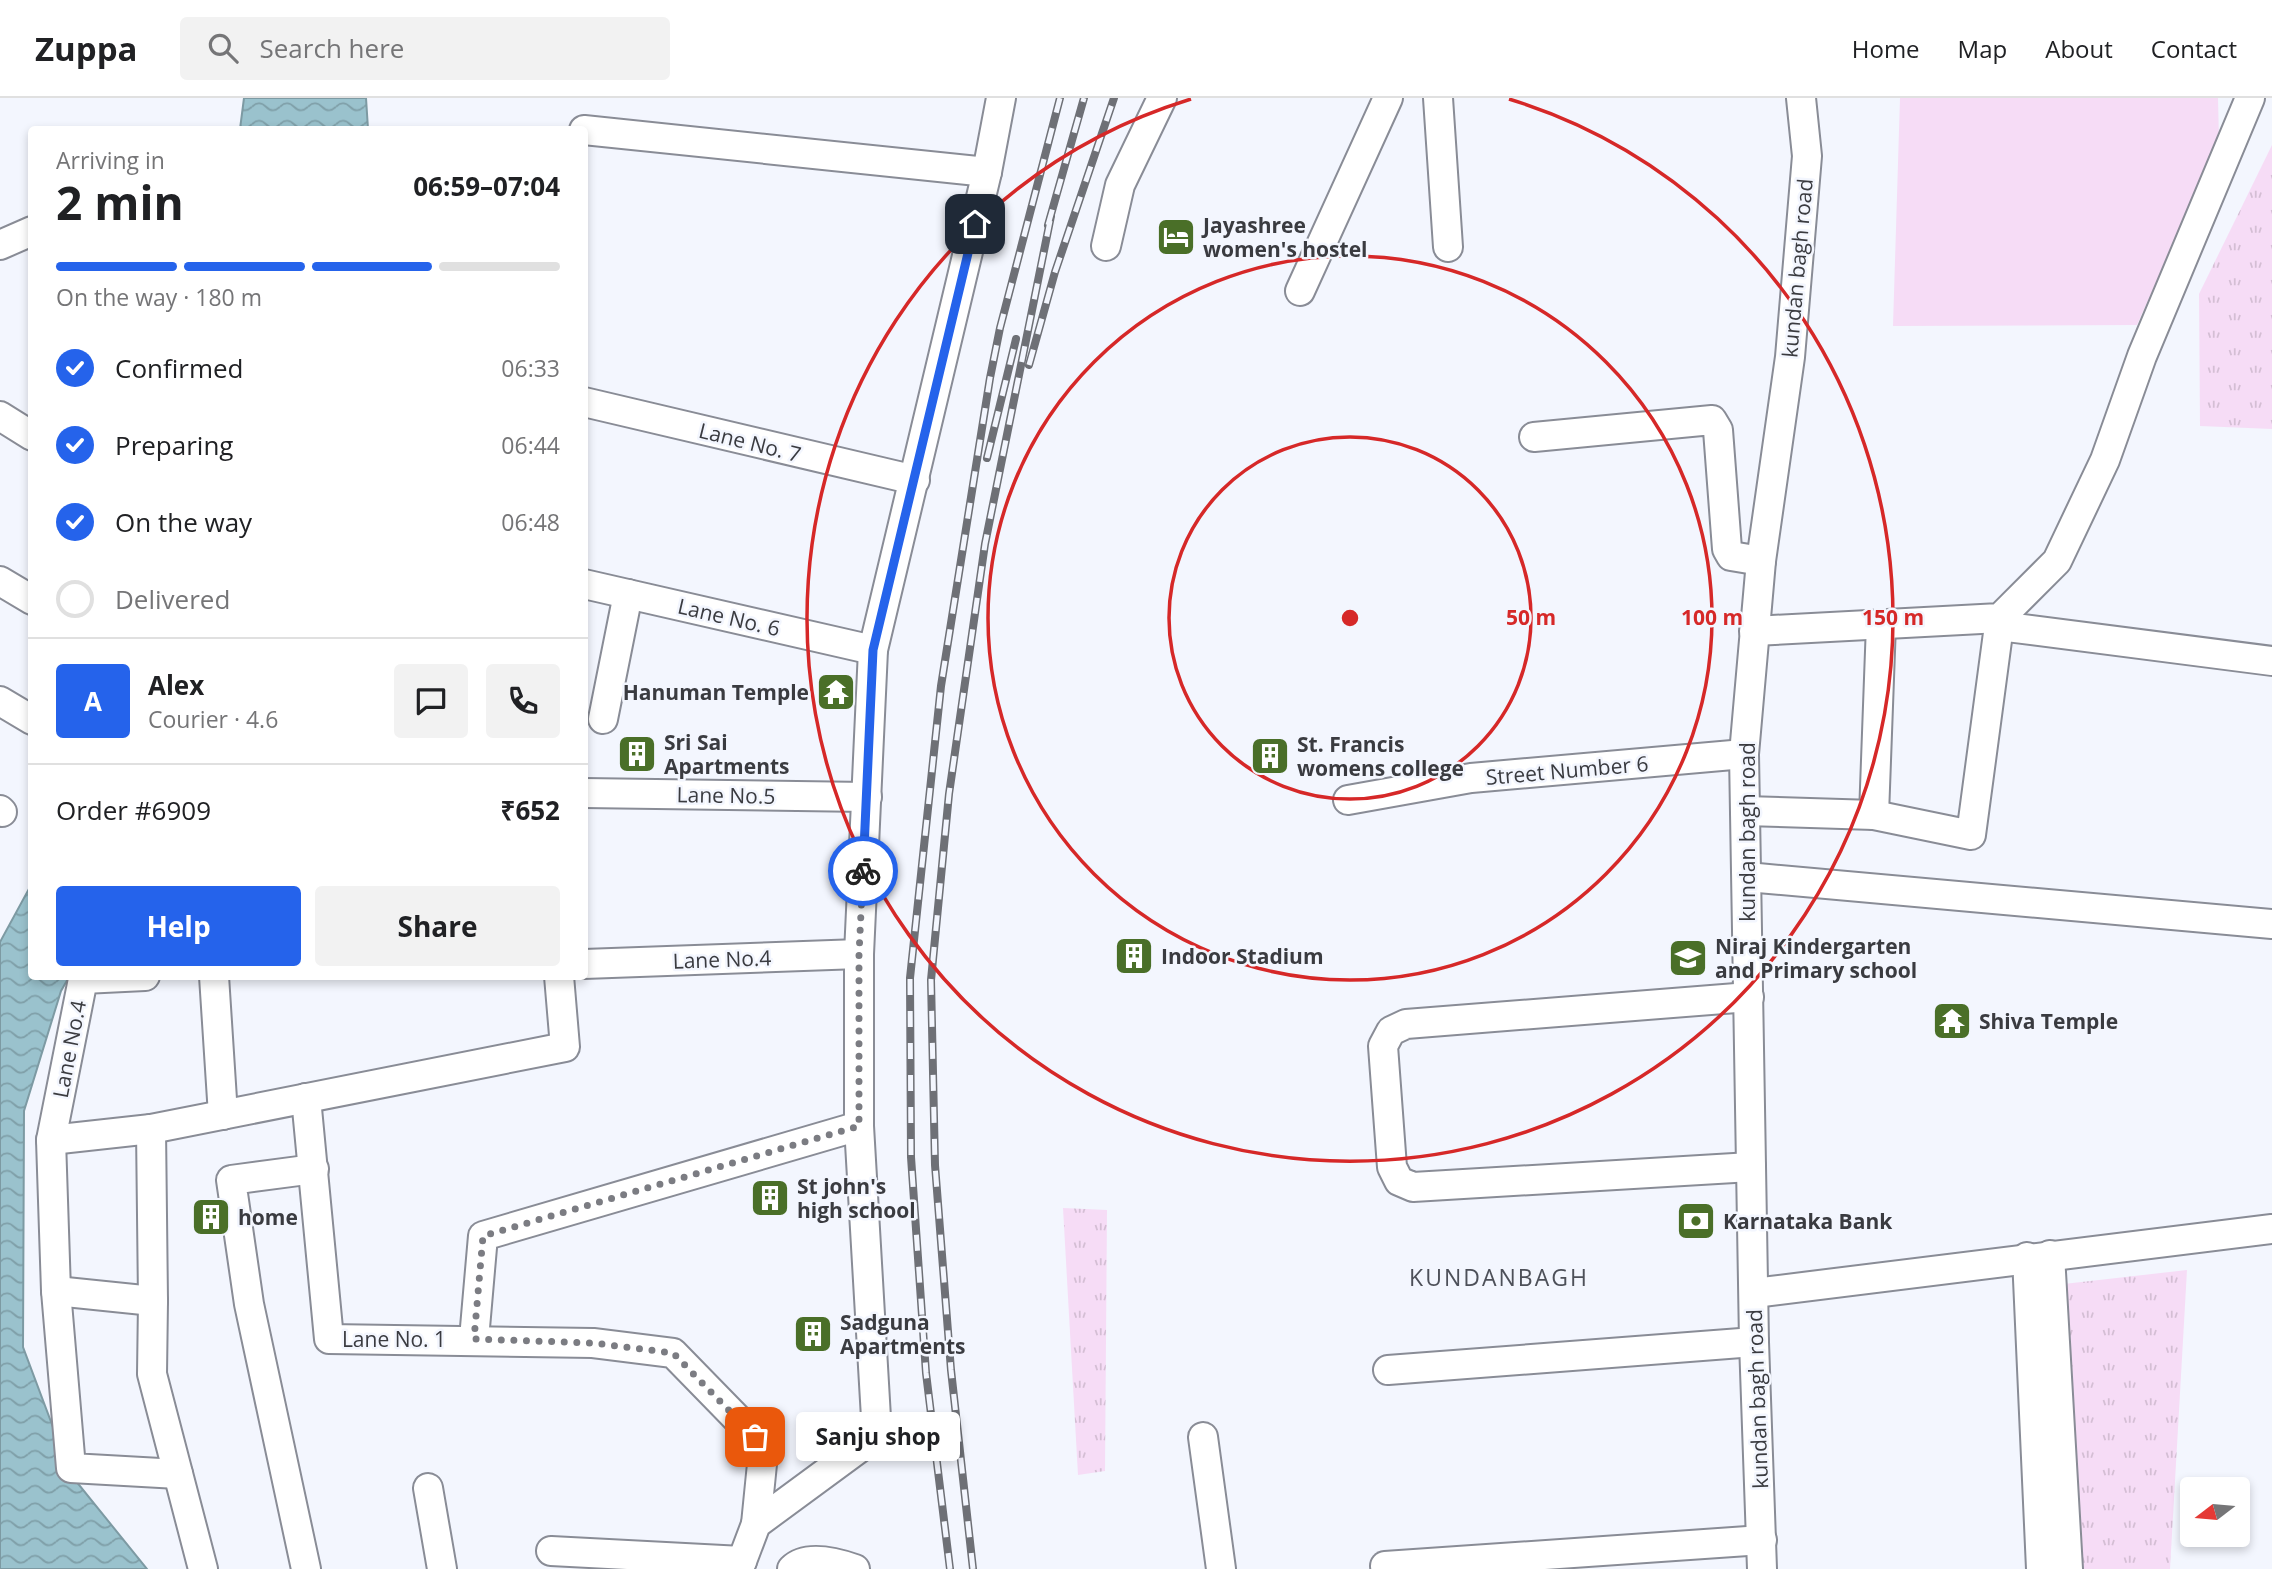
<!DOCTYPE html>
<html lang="en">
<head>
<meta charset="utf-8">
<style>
  body { margin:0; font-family:"Open Sans",sans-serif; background:#f2f2f2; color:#202124; height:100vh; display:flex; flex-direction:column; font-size:26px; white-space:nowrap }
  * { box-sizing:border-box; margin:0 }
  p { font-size:23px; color:#757577 }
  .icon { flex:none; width:38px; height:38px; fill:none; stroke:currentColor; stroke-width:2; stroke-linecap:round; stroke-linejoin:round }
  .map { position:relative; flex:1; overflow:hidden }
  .panel { position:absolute; left:28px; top:28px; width:560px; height:854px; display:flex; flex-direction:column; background:#fff; border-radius:7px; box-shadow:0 4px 10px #0003 }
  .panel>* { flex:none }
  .needle { width:46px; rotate:254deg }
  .tools { position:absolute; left:2180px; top:1379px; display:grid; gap:14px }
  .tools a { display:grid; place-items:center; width:70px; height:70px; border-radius:7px; background:#fff; box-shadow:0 4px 10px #0003; font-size:35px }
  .pin { position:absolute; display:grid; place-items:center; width:60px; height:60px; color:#fff; margin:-30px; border-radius:14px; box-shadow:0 4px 10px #0006 }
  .courier { position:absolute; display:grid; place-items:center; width:70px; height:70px; margin:-35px; border:5px solid #2563eb; border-radius:50%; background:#fff; color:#222; box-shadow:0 2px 9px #0007 }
  .bubble { position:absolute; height:49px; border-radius:7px; background:#fff; box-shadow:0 4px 10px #0003; font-size:23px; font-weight:700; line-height:49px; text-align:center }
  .headline em { font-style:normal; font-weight:700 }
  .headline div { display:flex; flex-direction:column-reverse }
  .headline { display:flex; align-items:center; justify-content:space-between; height:119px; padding:0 28px }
  h1 { font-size:46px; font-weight:700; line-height:52px }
  .bar { display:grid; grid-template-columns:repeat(4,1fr); gap:10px 7px; align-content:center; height:84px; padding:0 28px }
  .bar i { height:9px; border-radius:5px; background:#e0e0e0 }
  .bar .current { background:#2563eb }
  .bar p { grid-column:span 4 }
  .line { display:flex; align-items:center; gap:18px; padding:0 28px; border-top:2px solid #e0e0e0 }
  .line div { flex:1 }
  .round { display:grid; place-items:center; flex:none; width:74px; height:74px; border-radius:7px; background:#f2f2f2 }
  ol { padding:0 28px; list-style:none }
  li { display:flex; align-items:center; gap:21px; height:77px }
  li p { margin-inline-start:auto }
  li .icon { padding:7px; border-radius:50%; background:#2563eb; color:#fff; stroke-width:4 }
  li:last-child { color:#757577 }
  li i { width:38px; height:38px; border:4px solid #e0e0e0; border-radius:50% }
  .action { display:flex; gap:14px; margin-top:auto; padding:14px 28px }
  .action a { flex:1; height:80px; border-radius:7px; background:#2563eb; color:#fff; font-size:28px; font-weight:700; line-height:80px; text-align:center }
  .action a+a { background:#f2f2f2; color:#202124 }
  header { display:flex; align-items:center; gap:42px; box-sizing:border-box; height:98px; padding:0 35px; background:#fff; border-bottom:2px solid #e0e0e0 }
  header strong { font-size:33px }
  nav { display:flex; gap:38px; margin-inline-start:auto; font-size:24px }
  .search { width:490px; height:63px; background:#f2f2f2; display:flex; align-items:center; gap:18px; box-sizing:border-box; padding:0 24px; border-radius:7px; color:#757577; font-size:26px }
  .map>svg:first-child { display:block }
  .grass { fill:url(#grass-tufts) }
  .pitch { fill:#f6dcf6 }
  .water { fill:url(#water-waves); stroke:#7d9aa3; stroke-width:2 }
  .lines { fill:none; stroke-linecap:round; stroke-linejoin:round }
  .street-casing { stroke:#898c96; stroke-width:32 }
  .street { stroke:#fff; stroke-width:28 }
  .rail-casing { stroke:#6e7076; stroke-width:8 }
  .rail { stroke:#f3f6fe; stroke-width:5; stroke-dasharray:16; stroke-linecap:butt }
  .done { stroke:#7b7c82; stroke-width:7; stroke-dasharray:0 12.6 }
  .route { stroke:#2563eb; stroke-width:9 }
  .ring { fill:none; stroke:#d62828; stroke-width:3.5 }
  .labels { text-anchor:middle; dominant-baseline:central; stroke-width:5; stroke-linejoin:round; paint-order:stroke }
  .poi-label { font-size:21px; font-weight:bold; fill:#3a3b40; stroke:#f3f6fe; text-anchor:start }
  .street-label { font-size:21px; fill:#3a3b40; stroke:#f3f6fe }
  .neighbourhood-label { font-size:23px; letter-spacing:2px; fill:#4d5059; stroke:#f3f6fe }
  .centre { fill:#d62828; stroke:#f3f6fe; stroke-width:3.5 }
  .ring-label { font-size:21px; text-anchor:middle; font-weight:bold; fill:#d62828; stroke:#f3f6fe; stroke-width:5; stroke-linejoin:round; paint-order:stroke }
</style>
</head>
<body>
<header>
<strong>Zuppa</strong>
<div class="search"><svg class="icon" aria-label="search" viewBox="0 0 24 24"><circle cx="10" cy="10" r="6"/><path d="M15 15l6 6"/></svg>Search here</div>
<nav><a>Home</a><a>Map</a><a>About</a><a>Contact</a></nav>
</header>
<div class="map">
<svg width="2272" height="1471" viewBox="0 0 2272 1471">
  <defs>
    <pattern id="grass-tufts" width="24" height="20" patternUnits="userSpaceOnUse" patternTransform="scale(1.75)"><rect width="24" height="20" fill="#f6dcf6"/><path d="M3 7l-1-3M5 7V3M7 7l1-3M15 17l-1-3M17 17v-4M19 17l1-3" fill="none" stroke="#d4bed4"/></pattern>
    <pattern id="water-waves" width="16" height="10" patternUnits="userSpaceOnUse" patternTransform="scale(1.75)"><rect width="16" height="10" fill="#9ac2cd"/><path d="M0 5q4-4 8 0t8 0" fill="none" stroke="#7f9fa8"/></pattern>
  </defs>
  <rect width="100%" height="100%" fill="#f3f6fe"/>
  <g class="grass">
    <polygon points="2272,47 2272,331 2200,328 2199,196"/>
    <polygon points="1063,1110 1107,1112 1105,1373 1078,1377"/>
    <polygon points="2187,1172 2170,1471 2072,1471 2055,1187"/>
  </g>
  <polygon class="pitch" points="1900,0 2218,0 2219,43 2137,227 1893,228"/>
  <g class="water">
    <polygon points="244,0 366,0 368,31 240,31"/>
    <polygon points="31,787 32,878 69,879 61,893 24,1013 23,1249 71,1377 147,1471 0,1471 0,844"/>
  </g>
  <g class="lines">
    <g class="street-casing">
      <g id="street">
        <polyline points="1438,0 1448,149"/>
        <polyline points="584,32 987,74"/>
        <polyline points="0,147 32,133"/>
        <polyline points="1106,148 1120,87 1162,0"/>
        <polyline points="1300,193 1388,0"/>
        <polyline points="584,304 915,382"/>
        <polyline points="0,318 32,338"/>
        <polyline points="1534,339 1712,322 1718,332 1727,451 1731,458 1761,463"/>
        <polyline points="0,483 32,502"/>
        <polyline points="584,486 873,552"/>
        <polyline points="1999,528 2272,563"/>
        <polyline points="1754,533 2000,520 2057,463 2105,362 2142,258 2250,0"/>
        <polyline points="0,603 32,622"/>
        <polyline points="603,621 628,496"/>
        <polyline points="584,695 867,699"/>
        <polyline points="1348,702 1471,680 1744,656"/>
        <polyline points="0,712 2,714"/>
        <polyline points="1745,713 1874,717 1971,737 2000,520"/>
        <polyline points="1874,717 1881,526"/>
        <polyline points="1747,779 2272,826"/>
        <polyline points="584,866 859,856"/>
        <polyline points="145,878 83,881 51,1042 56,1193 71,1370 178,1376"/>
        <polyline points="214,878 223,1017"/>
        <polyline points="1749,899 1406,926 1391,933 1383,948 1392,1069 1399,1083 1413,1089 1751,1069"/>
        <polyline points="306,1000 329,1241 593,1245 673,1255 755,1339 762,1366 756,1426"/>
        <polyline points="151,1031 153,1203"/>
        <polyline points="51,1042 151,1031 565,949 559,878"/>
        <polyline points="2050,1157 2068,1471"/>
        <polyline points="2027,1159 2041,1471"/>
        <polyline points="56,1193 153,1203 152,1276 203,1471"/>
        <polyline points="1754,1195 2272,1131"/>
        <polyline points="474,1241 483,1138 859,1028"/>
        <polyline points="1388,1272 1754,1244"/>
        <polyline points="1203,1339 1221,1471"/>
        <polyline points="428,1390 442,1471"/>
        <polyline points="551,1453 742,1463"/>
        <polyline points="1385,1468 1762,1442"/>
        <polyline points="306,1471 249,1206 231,1082 314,1071"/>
        <polyline points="739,1471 756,1426 877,1337 859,1028 859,856 873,552 987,74 1001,0"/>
        <path d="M792,1471c15,-15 46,-6 63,0"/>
        <polyline points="1762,1471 1754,1244 1744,656 1761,463 1790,259 1807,58 1801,0"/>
      </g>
    </g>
    <use href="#street" class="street"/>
    <g class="rail-casing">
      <g id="rail">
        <polyline points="1048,127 1084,0"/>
        <polyline points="1029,267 1055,174 1114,0"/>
        <polyline points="987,360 1016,241"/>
        <polyline points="950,1471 926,1275 911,1059 910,880 941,588 990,280 1000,230 1060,0"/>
        <polyline points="973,1471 951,1272 935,1067 931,882 949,696 985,446 1051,118"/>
      </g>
    </g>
    <use href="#rail" class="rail"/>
  </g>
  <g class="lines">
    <polyline class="done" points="755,1339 673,1255 593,1245 474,1241 483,1138 859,1028 859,856 863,773"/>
    <polyline class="route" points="863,773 873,552 975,126"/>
  </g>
  <g class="ring">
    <circle cx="1350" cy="520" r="181"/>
    <circle cx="1350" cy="520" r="362"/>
    <path d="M1509 1A543 543 0 1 1 1191 1"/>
  </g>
  <defs>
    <g id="hotel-square" transform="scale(2.0125)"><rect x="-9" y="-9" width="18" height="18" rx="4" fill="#4a6f28" stroke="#f3f6fe"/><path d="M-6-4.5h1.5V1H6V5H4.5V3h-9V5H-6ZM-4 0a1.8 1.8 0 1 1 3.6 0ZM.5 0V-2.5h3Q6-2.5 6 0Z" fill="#fff"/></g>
    <g id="temple-square" transform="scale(2.0125)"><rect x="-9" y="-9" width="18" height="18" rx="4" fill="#4a6f28" stroke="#f3f6fe"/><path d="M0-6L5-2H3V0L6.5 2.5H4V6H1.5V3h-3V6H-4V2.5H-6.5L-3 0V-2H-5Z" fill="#fff"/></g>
    <g id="building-square" transform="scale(2.0125)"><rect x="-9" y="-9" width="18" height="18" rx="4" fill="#4a6f28" stroke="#f3f6fe"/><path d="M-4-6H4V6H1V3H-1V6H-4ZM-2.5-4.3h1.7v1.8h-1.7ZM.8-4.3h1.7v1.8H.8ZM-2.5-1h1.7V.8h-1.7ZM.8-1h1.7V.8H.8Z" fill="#fff"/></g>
    <g id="school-square" transform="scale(2.0125)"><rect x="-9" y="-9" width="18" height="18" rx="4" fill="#4a6f28" stroke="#f3f6fe"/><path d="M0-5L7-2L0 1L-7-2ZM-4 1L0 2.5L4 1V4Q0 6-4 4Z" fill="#fff"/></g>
    <g id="bank-square" transform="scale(2.0125)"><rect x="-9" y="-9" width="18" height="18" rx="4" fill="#4a6f28" stroke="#f3f6fe"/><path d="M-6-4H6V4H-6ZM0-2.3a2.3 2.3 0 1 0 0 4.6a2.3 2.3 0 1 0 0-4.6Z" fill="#fff"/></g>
  </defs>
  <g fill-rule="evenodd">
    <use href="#hotel-square" x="1176" y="139"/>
    <use href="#temple-square" x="836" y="594"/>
    <use href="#building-square" x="637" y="656"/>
    <use href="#building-square" x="1270" y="658"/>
    <use href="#building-square" x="1134" y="858"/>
    <use href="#school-square" x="1688" y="860"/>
    <use href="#temple-square" x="1952" y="923"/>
    <use href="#building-square" x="770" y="1100"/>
    <use href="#building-square" x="211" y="1119"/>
    <use href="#bank-square" x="1696" y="1123"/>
    <use href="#building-square" x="813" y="1236"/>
  </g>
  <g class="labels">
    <g class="poi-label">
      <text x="1203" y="127">Jayashree<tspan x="1203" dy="24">women's hostel</tspan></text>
      <text x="809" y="594" text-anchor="end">Hanuman Temple</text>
      <text x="664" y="644">Sri Sai<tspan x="664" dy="24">Apartments</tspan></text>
      <text x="1297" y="646">St. Francis<tspan x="1297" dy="24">womens college</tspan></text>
      <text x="1715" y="848">Niraj Kindergarten<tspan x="1715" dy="24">and Primary school</tspan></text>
      <text x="1161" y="858">Indoor Stadium</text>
      <text x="1979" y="923">Shiva Temple</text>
      <text x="797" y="1088">St john's<tspan x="797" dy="24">high school</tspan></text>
      <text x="238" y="1119">home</text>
      <text x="1723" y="1123">Karnataka Bank</text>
      <text x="840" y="1224">Sadguna<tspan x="840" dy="24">Apartments</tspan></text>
    </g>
    <g class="street-label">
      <text transform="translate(1797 170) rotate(-85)">kundan bagh road</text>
      <text transform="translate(750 344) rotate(14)">Lane No. 7</text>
      <text transform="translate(729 519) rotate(13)">Lane No. 6</text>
      <text transform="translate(1567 672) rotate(-5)">Street Number 6</text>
      <text transform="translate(726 697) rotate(1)">Lane No.5</text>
      <text transform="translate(1747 734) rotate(-90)">kundan bagh road</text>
      <text transform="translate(722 861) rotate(-2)">Lane No.4</text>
      <text transform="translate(69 951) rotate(-79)">Lane No.4</text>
      <text x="394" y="1241">Lane No. 1</text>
      <text transform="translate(1757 1301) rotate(-92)">kundan bagh road</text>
    </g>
    <g class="neighbourhood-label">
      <text x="1499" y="1179">KUNDANBAGH</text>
    </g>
  </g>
  <circle cx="1350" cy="520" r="10" class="centre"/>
  <g class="ring-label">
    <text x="1531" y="527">50 m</text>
    <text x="1712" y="527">100 m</text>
    <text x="1893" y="527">150 m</text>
  </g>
</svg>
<div class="tools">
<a><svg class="needle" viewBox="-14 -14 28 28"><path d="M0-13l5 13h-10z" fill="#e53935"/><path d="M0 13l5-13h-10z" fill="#757577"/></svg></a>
</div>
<div class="pin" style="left:755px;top:1339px;background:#ea580c"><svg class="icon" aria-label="bag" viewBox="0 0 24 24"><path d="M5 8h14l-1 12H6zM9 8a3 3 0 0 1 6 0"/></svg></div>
<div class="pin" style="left:975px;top:126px;background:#1f2937"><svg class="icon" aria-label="home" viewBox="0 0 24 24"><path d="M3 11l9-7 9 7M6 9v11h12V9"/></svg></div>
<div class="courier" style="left:863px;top:773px"><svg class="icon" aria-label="bike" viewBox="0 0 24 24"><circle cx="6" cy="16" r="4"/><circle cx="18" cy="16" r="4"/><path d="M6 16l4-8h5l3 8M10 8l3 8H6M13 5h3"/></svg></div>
<div class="bubble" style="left:796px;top:1314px;width:164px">Sanju shop</div>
<section class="panel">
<div class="headline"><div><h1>2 min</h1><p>Arriving in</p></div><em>06:59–07:04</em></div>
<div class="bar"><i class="current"></i><i class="current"></i><i class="current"></i><i></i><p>On the way · 180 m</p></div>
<ol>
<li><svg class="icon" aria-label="check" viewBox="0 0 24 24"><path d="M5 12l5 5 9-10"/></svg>Confirmed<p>06:33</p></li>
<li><svg class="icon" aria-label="check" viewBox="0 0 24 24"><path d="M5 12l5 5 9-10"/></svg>Preparing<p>06:44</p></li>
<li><svg class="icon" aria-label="check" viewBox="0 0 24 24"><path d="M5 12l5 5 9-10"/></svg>On the way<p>06:48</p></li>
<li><i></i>Delivered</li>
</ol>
<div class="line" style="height:126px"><b class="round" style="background:#2563eb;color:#fff">A</b><div><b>Alex</b><p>Courier · 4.6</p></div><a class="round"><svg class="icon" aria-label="chat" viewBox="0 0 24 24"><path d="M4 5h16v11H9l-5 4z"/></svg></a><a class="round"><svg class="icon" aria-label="phone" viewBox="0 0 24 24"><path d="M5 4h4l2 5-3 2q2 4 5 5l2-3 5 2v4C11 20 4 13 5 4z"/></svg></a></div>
<div class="line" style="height:91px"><div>Order #6909</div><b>₹652</b></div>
<div class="action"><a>Help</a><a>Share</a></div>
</section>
</div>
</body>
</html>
